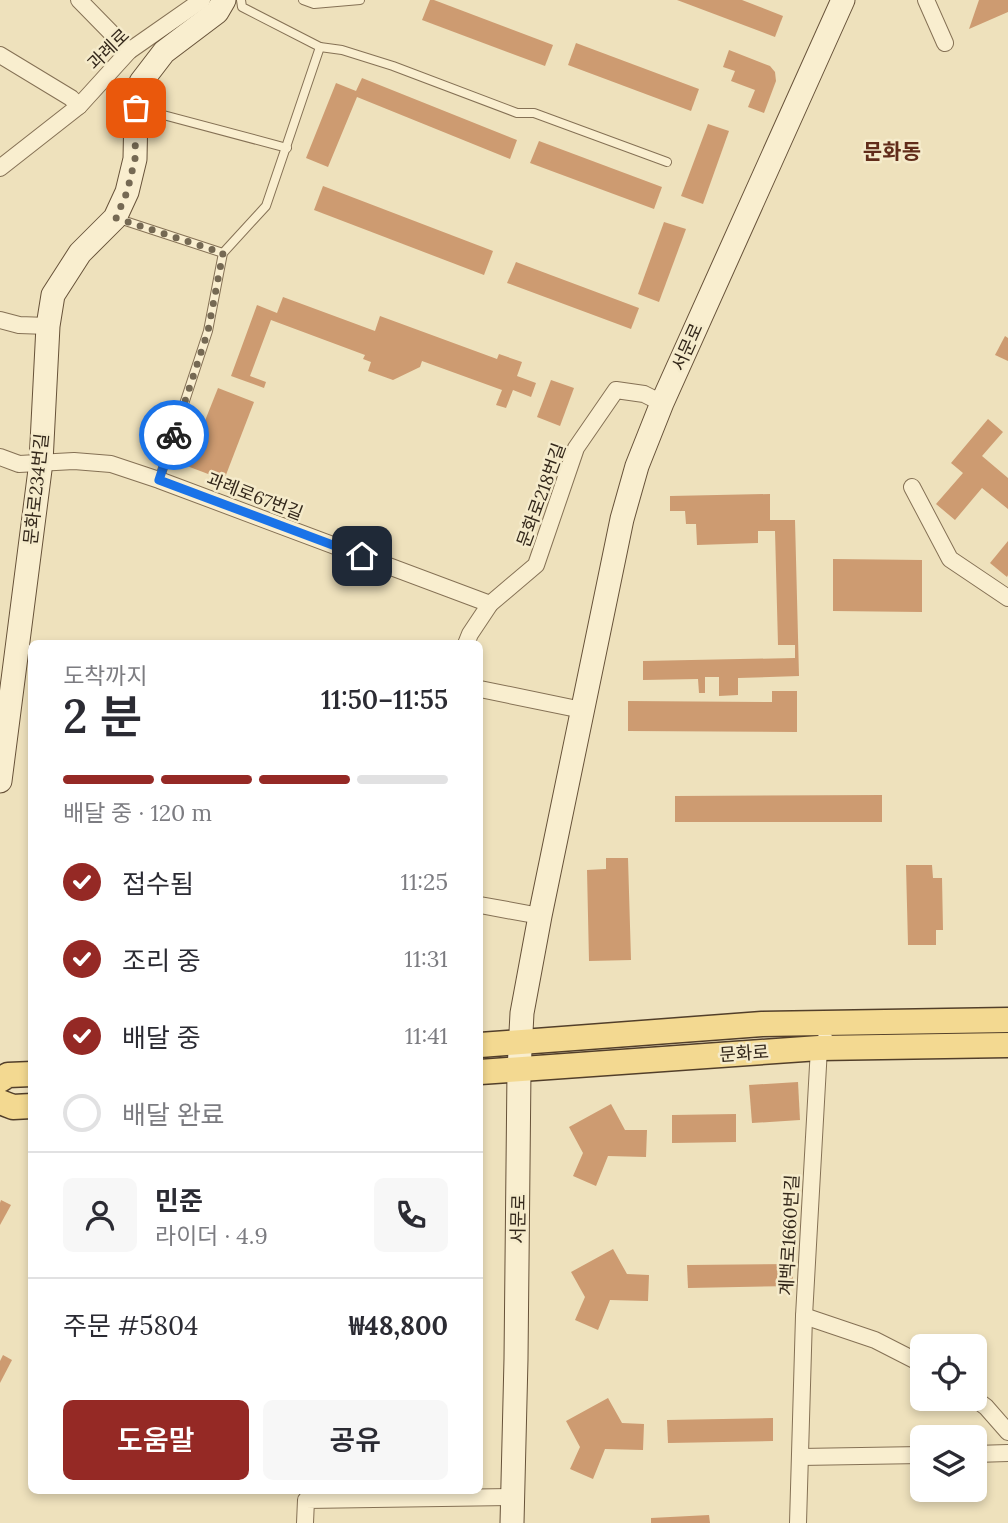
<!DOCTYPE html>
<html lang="ko">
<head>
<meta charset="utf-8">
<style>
  body { margin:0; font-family:Lora,"Noto Sans KR",serif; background:#f7f7f7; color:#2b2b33; height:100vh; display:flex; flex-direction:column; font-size:26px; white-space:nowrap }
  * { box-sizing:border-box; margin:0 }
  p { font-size:23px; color:#7c7c81 }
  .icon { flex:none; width:38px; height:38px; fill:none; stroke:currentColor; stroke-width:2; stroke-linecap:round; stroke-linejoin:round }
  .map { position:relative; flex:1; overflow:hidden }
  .sheet { position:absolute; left:28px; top:640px; width:455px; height:854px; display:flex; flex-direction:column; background:#fff; border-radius:10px; box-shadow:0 4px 10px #0003 }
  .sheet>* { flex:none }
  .buttons { position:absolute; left:910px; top:1334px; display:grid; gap:14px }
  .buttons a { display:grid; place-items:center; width:77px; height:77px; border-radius:10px; background:#fff; box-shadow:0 4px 10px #0003; font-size:35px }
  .pin { position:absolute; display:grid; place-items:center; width:60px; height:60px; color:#fff; margin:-30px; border-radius:14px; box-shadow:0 4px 10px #0006 }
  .courier { position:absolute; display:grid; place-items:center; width:70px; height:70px; margin:-35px; border:5px solid #1a73e8; border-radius:50%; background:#fff; color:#222; box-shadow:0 2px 9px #0007 }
  .headline em { font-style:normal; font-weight:600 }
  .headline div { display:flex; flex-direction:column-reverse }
  .headline { display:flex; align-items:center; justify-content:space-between; height:119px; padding:0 35px }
  h1 { font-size:46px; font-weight:600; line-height:52px }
  .bar { display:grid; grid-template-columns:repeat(4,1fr); gap:10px 7px; align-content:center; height:84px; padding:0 35px }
  .bar i { height:9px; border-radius:5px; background:#e1e1e2 }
  .bar .active { background:#952925 }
  .bar p { grid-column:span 4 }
  .line { display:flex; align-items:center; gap:18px; padding:0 35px; border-top:2px solid #e1e1e2 }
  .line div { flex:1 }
  .round { display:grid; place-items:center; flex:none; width:74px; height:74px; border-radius:10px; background:#f7f7f7 }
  ol { padding:0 35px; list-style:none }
  li { display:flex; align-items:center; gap:21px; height:77px }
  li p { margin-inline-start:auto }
  li .icon { padding:7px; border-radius:50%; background:#952925; color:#fff; stroke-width:4 }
  li:last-child { color:#7c7c81 }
  li i { width:38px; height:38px; border:4px solid #e1e1e2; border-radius:50% }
  .button { display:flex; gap:14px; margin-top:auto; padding:14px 35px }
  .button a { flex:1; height:80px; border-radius:10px; background:#952925; color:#fff; font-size:28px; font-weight:600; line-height:80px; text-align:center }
  .button a+a { background:#f7f7f7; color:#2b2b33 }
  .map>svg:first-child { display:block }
  .building { fill:#cd9b71 }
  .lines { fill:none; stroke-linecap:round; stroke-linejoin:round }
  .service-casing { stroke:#857155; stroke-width:10 }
  .minor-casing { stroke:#857155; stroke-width:18 }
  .secondary-casing { stroke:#675239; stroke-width:25 }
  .primary-casing { stroke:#523f2a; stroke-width:27 }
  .service { stroke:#f9eecf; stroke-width:8 }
  .minor { stroke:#f9eecf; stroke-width:16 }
  .secondary { stroke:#f9eecf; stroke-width:23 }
  .primary { stroke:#f3d991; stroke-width:24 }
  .done { stroke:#756953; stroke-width:7; stroke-dasharray:0 12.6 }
  .route { stroke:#1a73e8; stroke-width:9 }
  .labels { text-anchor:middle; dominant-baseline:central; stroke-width:5; stroke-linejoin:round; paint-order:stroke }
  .street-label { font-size:18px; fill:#34281b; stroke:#f5ebcb }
  .quarter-label { font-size:21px; font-weight:bold; fill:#612c1a; stroke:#f5ebcb }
</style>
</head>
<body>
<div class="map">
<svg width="1008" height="1523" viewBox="0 0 1008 1523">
  <rect width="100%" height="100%" fill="#eee1bc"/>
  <g class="building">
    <polygon points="430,0 434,0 553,45 545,66 422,20"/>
    <polygon points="677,0 742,0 783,16 775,37"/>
    <polygon points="979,0 1008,0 1008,12 969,29"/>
    <polygon points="576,43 699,89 691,111 568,65"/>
    <polygon points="729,50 770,66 775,72 776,81 764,113 748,107 755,90 731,81 735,71 723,67"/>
    <polygon points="362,78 517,140 510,159 357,97 328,167 306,158 336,83 356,91"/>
    <polygon points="708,124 729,131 703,204 681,196"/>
    <polygon points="539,141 662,187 654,209 530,163"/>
    <polygon points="323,186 493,251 484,275 314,210"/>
    <polygon points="664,222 686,229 659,302 638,294"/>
    <polygon points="516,262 639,308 631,329 507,283"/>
    <polygon points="283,297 375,331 380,316 497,359 499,354 522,362 517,376 536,383 531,397 513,390 506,408 496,405 502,390 422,361 420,367 393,380 368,371 371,362 363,359 365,355 271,320 250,376 266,382 264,388 231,376 257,305 277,313"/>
    <polygon points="1005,336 1008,338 1008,361 995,355"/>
    <polygon points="551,380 574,388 560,426 537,417"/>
    <polygon points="218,388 254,402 224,480 187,466"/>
    <polygon points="988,419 1003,432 982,456 1008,478 1008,509 982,488 955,520 936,504 963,473 951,463"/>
    <polygon points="770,494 770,520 795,520 799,676 738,678 738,695 719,696 719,677 705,677 705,693 699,693 698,679 643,680 643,661 795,658 795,645 778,645 775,531 758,531 758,543 697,545 696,524 686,524 685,511 670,511 670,496"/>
    <polygon points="1008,541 1008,575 1007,577 990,563"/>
    <polygon points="833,559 922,560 922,612 833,611"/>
    <polygon points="772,691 797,691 797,732 628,731 628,701 772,702"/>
    <polygon points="882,795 882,822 675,822 675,796"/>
    <polygon points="606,858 628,858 631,960 589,961 587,870 606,869"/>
    <polygon points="906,865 932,865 933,878 942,878 943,930 936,930 936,945 908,945"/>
    <polygon points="798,1082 800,1120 752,1123 749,1085"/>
    <polygon points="611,1104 625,1130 647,1130 646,1157 608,1156 596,1186 573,1176 583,1153 569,1127"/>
    <polygon points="736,1114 736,1142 672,1143 672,1115"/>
    <polygon points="1,1200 11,1205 0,1225 0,1203"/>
    <polygon points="613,1249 627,1274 649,1275 648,1301 610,1300 598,1330 575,1320 585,1297 571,1272"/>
    <polygon points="793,1264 793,1286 688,1288 687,1265"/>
    <polygon points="3,1355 12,1360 0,1383 0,1361"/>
    <polygon points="608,1398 622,1423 644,1424 643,1450 605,1449 593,1479 570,1469 580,1447 566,1421"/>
    <polygon points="773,1418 773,1441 668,1443 667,1420"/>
    <polygon points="709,1515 710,1523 651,1523 651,1518"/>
  </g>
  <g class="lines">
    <g class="service-casing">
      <g id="service">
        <polyline points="303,0 314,4 360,0"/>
        <polyline points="320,47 342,50 393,66 517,113 534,113 667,162"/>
        <polyline points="137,108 287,148"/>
        <polyline points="116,218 223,253"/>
        <polyline points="159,480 208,331 223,253 266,206 320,47 242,7 241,0"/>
      </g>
    </g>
    <g class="minor-casing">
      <g id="minor">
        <polyline points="79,0 129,51"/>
        <polyline points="926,0 945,43"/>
        <polyline points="0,55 71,98 79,106"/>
        <polyline points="0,168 79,106 129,51 202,0"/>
        <polyline points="0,320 19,325 48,326"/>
        <polyline points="0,457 19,464 74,461 111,464 159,480 490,604"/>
        <polyline points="912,487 950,559 1008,598"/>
        <polyline points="466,644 470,634 490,604 536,565 576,448 616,390 644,394 662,403"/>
        <polyline points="480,689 582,710"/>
        <polyline points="480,905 540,916"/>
        <polyline points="804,1316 875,1340 922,1364"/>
        <polyline points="974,1398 986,1407 1008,1432"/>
        <polyline points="975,1454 1008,1453"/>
        <polyline points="800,1457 922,1455"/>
        <polyline points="305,1523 306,1500 513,1497"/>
        <polyline points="798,1523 804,1316 819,1048 825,1040"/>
      </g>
    </g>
    <g class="secondary-casing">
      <g id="secondary">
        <polyline points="0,781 41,462 48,326 53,295 80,253 115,218 127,192 135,159 136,108 141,82 164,52 217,12 224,0"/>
        <polyline points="512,1523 516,1359 519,1070 522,1013 540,916 622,519 637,466 662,403 843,0"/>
      </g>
    </g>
    <g class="primary-casing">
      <g id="primary">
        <polyline points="480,1045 762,1024 1008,1020"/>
        <polyline points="480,1072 819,1048 1008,1045"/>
        <polyline points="0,1080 8,1075 32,1074"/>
        <polyline points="0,1102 13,1107 32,1106"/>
      </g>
    </g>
    <use href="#service" class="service"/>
    <use href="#minor" class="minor"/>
    <use href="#secondary" class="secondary"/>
    <use href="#primary" class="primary"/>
  </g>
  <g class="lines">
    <polyline class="done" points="136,108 135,159 127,192 116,218 223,253 208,331 174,435"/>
    <polyline class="route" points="174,435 159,480 362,556"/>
  </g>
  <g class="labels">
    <g class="street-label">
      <text transform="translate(108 49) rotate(-44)">과례로</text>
      <text transform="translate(687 347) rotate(-66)">서문로</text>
      <text transform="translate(36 489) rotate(-84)">문화로234번길</text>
      <text transform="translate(541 495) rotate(-70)">문화로218번길</text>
      <text transform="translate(255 496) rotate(21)">과례로67번길</text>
      <text transform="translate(744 1053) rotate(-4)">문화로</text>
      <text transform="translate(518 1219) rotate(-89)">서문로</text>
      <text transform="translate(789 1235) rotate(-87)">계백로1660번길</text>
    </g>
    <g class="quarter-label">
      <text x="892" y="151">문화동</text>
    </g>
  </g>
</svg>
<div class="buttons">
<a><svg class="icon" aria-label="locate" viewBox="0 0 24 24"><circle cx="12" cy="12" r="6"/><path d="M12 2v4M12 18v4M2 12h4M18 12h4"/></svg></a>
<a><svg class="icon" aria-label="layers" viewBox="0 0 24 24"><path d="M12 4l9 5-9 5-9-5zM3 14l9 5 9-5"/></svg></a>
</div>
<div class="pin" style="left:136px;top:108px;background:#ea580c"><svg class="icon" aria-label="bag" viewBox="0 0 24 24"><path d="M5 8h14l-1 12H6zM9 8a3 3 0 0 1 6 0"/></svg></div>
<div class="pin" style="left:362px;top:556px;background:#1f2937"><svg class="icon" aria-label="home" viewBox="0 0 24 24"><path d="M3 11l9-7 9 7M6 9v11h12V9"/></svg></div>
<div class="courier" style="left:174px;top:435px"><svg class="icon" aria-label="bike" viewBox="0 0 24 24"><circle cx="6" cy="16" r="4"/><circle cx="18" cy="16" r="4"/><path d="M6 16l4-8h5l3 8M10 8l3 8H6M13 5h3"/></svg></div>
<section class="sheet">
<div class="headline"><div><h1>2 분</h1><p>도착까지</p></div><em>11:50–11:55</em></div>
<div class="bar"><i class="active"></i><i class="active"></i><i class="active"></i><i></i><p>배달 중 · 120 m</p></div>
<ol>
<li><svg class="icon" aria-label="check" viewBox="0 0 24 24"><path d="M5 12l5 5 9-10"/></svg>접수됨<p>11:25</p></li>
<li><svg class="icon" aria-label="check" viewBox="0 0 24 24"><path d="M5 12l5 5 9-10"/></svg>조리 중<p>11:31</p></li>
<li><svg class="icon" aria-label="check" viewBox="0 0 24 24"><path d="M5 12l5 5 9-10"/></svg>배달 중<p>11:41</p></li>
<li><i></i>배달 완료</li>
</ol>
<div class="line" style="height:126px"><a class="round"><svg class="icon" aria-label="person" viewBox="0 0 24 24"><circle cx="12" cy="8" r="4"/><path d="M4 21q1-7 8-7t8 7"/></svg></a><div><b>민준</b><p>라이더 · 4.9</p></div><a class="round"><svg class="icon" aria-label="phone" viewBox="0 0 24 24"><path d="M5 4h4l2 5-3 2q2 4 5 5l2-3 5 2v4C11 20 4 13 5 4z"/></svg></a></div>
<div class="line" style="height:91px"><div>주문 #5804</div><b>₩48,800</b></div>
<div class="button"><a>도움말</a><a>공유</a></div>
</section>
</div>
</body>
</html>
